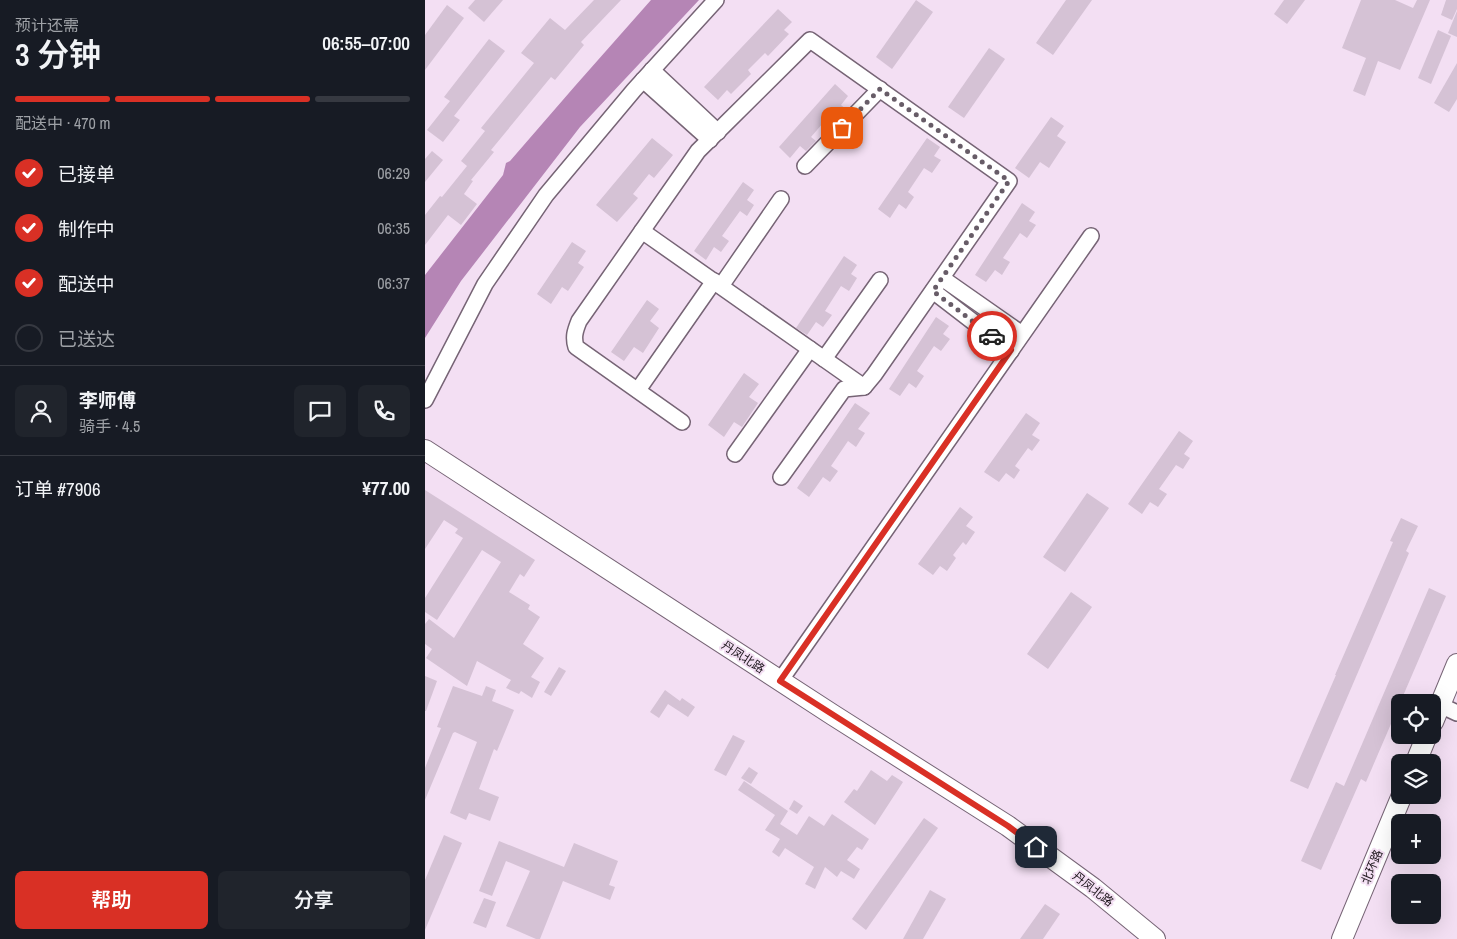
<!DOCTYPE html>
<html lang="zh">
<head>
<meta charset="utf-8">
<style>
  body { margin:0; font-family:"Archivo Narrow","Noto Sans SC",sans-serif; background:#20242c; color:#f1f3f6; height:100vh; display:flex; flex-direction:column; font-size:19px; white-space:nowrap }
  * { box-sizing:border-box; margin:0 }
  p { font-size:16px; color:#9ea1a6 }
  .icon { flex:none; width:28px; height:28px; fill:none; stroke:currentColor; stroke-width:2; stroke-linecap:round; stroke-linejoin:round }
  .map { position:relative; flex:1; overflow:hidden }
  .sheet { display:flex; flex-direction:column; background:#171b24; width:425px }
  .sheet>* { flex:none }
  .tools { position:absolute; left:966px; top:694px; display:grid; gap:10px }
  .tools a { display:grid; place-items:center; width:50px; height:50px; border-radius:8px; background:#171b24; box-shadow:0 5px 20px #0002; font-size:25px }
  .pin { position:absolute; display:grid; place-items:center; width:42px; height:42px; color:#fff; margin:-21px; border-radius:10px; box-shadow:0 2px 8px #0006 }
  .courier { position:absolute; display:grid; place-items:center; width:50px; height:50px; margin:-25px; border:4px solid #d93025; border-radius:50%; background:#fff; color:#222; box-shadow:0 1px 6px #0007 }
  .head em { font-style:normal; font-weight:600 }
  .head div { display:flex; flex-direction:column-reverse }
  .head { display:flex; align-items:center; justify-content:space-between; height:85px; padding:0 15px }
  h1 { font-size:32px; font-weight:600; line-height:38px }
  .bar { display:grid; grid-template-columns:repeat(4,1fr); gap:8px 5px; align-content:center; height:60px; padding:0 15px }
  .bar i { height:6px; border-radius:4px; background:#363941 }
  .bar .selected { background:#d93025 }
  .bar p { grid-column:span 4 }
  .line { display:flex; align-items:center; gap:12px; padding:0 15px; border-top:1px solid #363941 }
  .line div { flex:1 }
  .round { display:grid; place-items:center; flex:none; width:52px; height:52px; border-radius:8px; background:#20242c }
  ol { padding:0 15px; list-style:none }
  li { display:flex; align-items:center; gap:15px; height:55px }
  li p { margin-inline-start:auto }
  li .icon { padding:5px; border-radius:50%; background:#d93025; color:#fff; stroke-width:4 }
  li:last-child { color:#9ea1a6 }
  li i { width:28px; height:28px; border:2px solid #363941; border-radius:50% }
  .primary-button { display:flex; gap:10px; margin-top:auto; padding:10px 15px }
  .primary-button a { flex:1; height:58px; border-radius:8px; background:#d93025; color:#fff; font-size:20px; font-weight:600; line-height:58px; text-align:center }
  .primary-button a+a { background:#20242c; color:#f1f3f6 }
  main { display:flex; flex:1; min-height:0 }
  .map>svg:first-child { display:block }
  .water { fill:#b585b5 }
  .building { fill:#d5c2d5 }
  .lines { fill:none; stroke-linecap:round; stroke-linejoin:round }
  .minor-casing { stroke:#766475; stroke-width:18 }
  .major-casing { stroke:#766475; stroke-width:22 }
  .minor { stroke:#fff; stroke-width:15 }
  .major { stroke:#fff; stroke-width:20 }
  .done { stroke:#675c67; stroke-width:5; stroke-dasharray:0 9 }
  .route { stroke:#d93025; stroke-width:6 }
  .labels { text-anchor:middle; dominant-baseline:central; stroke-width:4; stroke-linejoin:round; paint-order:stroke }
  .street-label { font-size:12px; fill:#1c151b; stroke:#f3dff3 }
</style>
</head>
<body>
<main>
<section class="sheet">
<div class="head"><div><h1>3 分钟</h1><p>预计还需</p></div><em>06:55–07:00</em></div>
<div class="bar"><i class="selected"></i><i class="selected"></i><i class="selected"></i><i></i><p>配送中 · 470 m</p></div>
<ol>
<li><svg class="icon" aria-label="check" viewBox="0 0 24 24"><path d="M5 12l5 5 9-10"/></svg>已接单<p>06:29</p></li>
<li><svg class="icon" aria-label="check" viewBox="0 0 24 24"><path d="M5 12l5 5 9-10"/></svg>制作中<p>06:35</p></li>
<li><svg class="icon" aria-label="check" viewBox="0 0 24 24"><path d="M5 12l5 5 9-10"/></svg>配送中<p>06:37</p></li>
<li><i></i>已送达</li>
</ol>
<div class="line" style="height:90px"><a class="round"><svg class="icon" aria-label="person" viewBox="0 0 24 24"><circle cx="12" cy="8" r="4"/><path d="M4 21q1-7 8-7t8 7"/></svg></a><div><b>李师傅</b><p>骑手 · 4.5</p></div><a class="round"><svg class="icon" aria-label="chat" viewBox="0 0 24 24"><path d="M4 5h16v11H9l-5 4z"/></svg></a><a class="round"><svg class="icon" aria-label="phone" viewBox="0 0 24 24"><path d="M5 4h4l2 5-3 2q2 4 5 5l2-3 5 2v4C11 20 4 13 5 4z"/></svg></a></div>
<div class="line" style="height:65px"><div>订单 #7906</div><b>¥77.00</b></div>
<div class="primary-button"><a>帮助</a><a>分享</a></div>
</section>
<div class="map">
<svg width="1032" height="939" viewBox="0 0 1032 939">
  <rect width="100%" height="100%" fill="#f3dff3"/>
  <polygon class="water" points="226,0 274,0 155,127 36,281 0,338 0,275 78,175 81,163 85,161 150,86"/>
  <g class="building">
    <polygon points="50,0 78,0 59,22 43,8"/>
    <polygon points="169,0 196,0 156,42 159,45 130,80 126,77 66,150 69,152 46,180 48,181 39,194 52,204 36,225 23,215 0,245 0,215 15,196 17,197 42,166 36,161 60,131 56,128 109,63 96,53 125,18 140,30"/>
    <polygon points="491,0 508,12 467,69 451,57"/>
    <polygon points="641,0 667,0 628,55 611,43"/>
    <polygon points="859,0 880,0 862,24 849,14"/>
    <polygon points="936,0 970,0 988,8 992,0 1005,0 975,70 953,61 940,96 928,91 941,58 917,48"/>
    <polygon points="1021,0 1032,0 1032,9 1027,20 1016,15"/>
    <polygon points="22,5 39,18 0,70 0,35"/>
    <polygon points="353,9 367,22 359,30 364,34 343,56 340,53 323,70 326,74 306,94 302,90 293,100 279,87"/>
    <polygon points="1032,11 1032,37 1023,33"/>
    <polygon points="1013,30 1026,36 1006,84 993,78"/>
    <polygon points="64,39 80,51 29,116 35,120 18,142 2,130 25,101 19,97"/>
    <polygon points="564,48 580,59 539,118 523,107"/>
    <polygon points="1032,63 1032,99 1024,112 1009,103"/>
    <polygon points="410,84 423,96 416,105 422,110 410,122 404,116 386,137 391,141 381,151 375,146 365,158 354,147"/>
    <polygon points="626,117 639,126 632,136 641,142 624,168 615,162 604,178 590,168"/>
    <polygon points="227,138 248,155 229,178 224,174 208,194 213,198 192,222 171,205"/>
    <polygon points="502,138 515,147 509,156 516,160 507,173 499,168 483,192 489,197 481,209 474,204 465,218 453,209"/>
    <polygon points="7,151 18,160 0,182 0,159"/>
    <polygon points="318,182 329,190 322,200 329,205 322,216 315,211 297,236 304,241 296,252 289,247 281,260 269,251"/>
    <polygon points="597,203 610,212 604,221 611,225 602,238 595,233 578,258 585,262 577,275 570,270 561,282 550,275"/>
    <polygon points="147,242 161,251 153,263 159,267 143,291 137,287 126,304 112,294"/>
    <polygon points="419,256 432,265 426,274 432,278 424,291 416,286 400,311 407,315 398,327 391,322 382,335 371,328"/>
    <polygon points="222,300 234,309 225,321 234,328 218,353 209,347 199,361 186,352"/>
    <polygon points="511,317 524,326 518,334 525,339 516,351 509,346 492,371 499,376 491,388 484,383 475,396 464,389"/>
    <polygon points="319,373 334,384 324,397 333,403 317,427 309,422 299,437 283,425"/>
    <polygon points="430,403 445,413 433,429 440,433 431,447 423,441 406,466 413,471 405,482 398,477 384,497 372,488"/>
    <polygon points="601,413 615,423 607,435 615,440 607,451 603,448 590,466 595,470 589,479 581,473 574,482 559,472"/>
    <polygon points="754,431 768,441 759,454 765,458 758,469 751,465 734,489 742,494 733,507 725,502 717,514 703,504"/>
    <polygon points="0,490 110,560 99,577 95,574 84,592 105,605 103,609 115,617 98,644 119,658 106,677 115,682 107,698 96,691 94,694 81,688 86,680 52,661 42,686 1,658 7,649 0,644 0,624 4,619 29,638 76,562 57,550 12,620 0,612 0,598 38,538 30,533 33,529 19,520 0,549"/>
    <polygon points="662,493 684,508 640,572 618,557"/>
    <polygon points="535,507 548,517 541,526 550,532 541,545 538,542 528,555 531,558 522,571 515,566 508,575 493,564"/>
    <polygon points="976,518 993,526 981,551 984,553 883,789 865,781 911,675 910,675 968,542 965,541"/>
    <polygon points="1004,588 1021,596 941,782 936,779 896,870 876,861 911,782 919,786"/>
    <polygon points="646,592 667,607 623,669 602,654"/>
    <polygon points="134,667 141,671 126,696 119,692"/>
    <polygon points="0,676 12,681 1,711 0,711"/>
    <polygon points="28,686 57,696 61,686 71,690 67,701 89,710 72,751 69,749 54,789 74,797 65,821 44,813 41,820 25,813 52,742 30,732 28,733 0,800 0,768 16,728 12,727"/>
    <polygon points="240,690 255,701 257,698 270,707 263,717 243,704 234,718 225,712"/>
    <polygon points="308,735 320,741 301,776 289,770"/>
    <polygon points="324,767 333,773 326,784 316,778"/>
    <polygon points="446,770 462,781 467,775 478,782 450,825 419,802 429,789 432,791"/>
    <polygon points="319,781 363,811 355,824 372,835 384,816 399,826 407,814 444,839 437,850 432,847 422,860 435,869 429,879 416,871 412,877 400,867 390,889 380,884 389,867 360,848 354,857 347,852 355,839 340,830 350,815 313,790"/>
    <polygon points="369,800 378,806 372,814 364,809"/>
    <polygon points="499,818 513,828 441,930 427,919"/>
    <polygon points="19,835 37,843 0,930 0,880"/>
    <polygon points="74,841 139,867 149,843 193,861 184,885 190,887 185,900 138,881 115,939 111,939 81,926 105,871 81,861 67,896 54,891"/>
    <polygon points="505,890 521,899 498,939 478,939"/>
    <polygon points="59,898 71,902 61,928 48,923"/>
    <polygon points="620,904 635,914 618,939 595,939"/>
  </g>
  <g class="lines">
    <g class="minor-casing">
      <g id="minor">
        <polyline points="227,70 293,132"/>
        <polyline points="218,80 285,140"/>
        <polyline points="380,166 455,89"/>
        <polyline points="217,231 439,387"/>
        <polyline points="517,278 597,334"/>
        <polyline points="296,286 356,199"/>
        <polyline points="508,291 586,351"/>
        <polyline points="399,359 455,280"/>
        <polyline points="213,390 289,281"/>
        <polyline points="0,400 60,284 121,195 209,90 291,0"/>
        <path d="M257,422l-106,-75c-3,-10 -1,-16 3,-26l119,-170 112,-111 199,141 -135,194 -10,12 -20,2 -63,88"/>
        <polyline points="310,454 385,349"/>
        <polyline points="355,681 666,236"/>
        <polyline points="1015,705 1032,713"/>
      </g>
    </g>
    <g class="major-casing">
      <g id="major">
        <polyline points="0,450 408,715 583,826 668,888 730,939"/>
        <polyline points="1008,722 1032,664"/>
        <polyline points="991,762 1002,735"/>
        <polyline points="917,939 977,795"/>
      </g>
    </g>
    <use href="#minor" class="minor"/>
    <use href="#major" class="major"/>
  </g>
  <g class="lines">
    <polyline class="done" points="417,128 455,89 584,181 508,291 567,336"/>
    <polyline class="route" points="567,336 586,350 355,681 583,826 611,847"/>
  </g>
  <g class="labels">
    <g class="street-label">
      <text transform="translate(318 657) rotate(33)">丹凤北路</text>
      <text transform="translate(947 867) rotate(-67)">北环路</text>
      <text transform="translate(668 889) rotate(38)">丹凤北路</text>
    </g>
  </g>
</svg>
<div class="tools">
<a><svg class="icon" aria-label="locate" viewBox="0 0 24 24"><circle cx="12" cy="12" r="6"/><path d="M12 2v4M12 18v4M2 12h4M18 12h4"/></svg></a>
<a><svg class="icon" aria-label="layers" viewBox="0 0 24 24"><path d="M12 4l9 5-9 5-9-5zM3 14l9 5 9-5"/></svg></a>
<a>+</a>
<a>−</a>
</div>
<div class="pin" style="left:417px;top:128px;background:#ea580c"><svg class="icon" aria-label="bag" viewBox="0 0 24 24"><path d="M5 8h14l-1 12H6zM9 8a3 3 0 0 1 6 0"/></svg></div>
<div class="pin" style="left:611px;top:847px;background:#1f2937"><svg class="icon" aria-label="home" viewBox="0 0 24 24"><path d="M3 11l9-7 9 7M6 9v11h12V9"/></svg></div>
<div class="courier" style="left:567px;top:336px"><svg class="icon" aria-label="car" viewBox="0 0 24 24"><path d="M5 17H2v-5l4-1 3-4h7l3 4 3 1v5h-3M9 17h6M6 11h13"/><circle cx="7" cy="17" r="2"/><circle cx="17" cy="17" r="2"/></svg></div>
</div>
</main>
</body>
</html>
